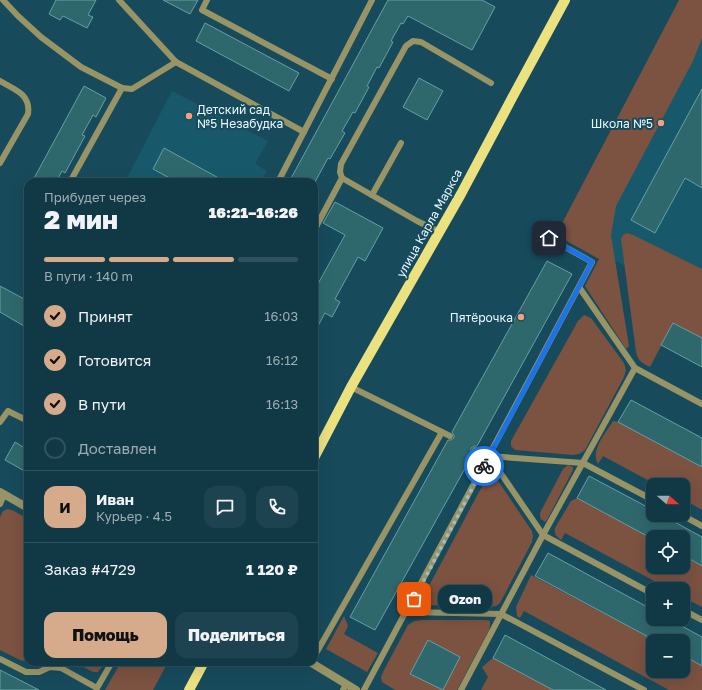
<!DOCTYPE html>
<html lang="ru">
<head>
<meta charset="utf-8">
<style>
  body { margin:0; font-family:"Golos Text",sans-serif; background:#1e4350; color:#f1f3f6; height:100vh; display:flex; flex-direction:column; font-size:15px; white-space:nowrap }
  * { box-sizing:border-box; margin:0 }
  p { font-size:13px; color:#9cacb3 }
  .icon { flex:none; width:22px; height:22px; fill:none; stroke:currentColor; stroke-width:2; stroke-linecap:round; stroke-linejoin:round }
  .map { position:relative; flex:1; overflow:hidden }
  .side { position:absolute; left:24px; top:178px; width:294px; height:488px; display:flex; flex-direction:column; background:#113845; border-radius:12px; box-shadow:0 4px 16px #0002,0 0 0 1px #30525e }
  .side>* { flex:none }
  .needle { width:26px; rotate:110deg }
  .buttons { position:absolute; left:646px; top:478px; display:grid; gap:8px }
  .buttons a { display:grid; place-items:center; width:44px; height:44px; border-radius:8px; background:#113845; box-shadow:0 4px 16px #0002,0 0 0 1px #30525e; font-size:20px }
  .pin { position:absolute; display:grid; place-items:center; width:34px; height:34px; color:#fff; margin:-17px; border-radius:8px; box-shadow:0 2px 6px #0006 }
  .courier { position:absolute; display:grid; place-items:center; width:40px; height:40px; margin:-20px; border:3px solid #1a73e8; border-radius:50%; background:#fff; color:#222; box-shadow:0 1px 5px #0007 }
  .bubble { position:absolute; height:28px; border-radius:12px; background:#113845; box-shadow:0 4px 16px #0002,0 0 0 1px #30525e; font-size:13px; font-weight:800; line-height:28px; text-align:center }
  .overview em { font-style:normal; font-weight:800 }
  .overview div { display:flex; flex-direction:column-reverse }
  .overview { display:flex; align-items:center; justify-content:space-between; height:68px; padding:0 20px }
  h1 { font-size:26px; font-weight:800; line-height:30px }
  .bar { display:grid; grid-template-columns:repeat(4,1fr); gap:6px 4px; align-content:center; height:48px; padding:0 20px }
  .bar i { height:5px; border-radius:3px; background:#30525e }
  .bar .active { background:#d6ab8b }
  .bar p { grid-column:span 4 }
  .line { display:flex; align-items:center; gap:10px; padding:0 20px; border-top:1px solid #30525e }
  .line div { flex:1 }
  .round { display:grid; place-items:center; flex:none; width:42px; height:42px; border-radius:12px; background:#1e4350 }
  ol { padding:0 20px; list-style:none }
  li { display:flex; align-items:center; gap:12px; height:44px }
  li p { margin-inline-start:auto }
  li .icon { padding:4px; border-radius:50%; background:#d6ab8b; color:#111; stroke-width:4 }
  li:last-child { color:#9cacb3 }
  li i { width:22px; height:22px; border:2px solid #30525e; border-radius:50% }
  .cta { display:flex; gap:8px; margin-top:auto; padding:8px 20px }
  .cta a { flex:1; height:46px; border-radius:12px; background:#d6ab8b; color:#111; font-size:16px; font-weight:800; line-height:46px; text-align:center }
  .cta a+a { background:#1e4350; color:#f1f3f6 }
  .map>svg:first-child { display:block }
  .built { fill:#17596b }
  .green { fill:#7c5241 }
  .building { fill:#2e686d; stroke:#66a0a5 }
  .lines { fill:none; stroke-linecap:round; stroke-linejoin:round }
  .service { stroke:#999466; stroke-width:6 }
  .tertiary { stroke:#999466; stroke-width:8 }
  .primary { stroke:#ece17f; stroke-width:10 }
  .done { stroke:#9fbbc5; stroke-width:4; stroke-dasharray:0 7.2 }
  .route { stroke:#1a73e8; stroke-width:5 }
  .poi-dot { fill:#f2a07f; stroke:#174b5c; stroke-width:1.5 }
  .labels { text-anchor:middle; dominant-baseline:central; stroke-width:4; stroke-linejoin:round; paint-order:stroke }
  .poi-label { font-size:12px; fill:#e8f8fe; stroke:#174b5c; text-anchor:end }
  .street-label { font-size:12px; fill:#e8f8fe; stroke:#174b5c }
</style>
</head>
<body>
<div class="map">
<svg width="702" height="690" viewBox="0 0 702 690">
  <rect width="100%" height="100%" fill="#174b5c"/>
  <g class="built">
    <polygon points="702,15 702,307 560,231"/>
    <polygon points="172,91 268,141 255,164 267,171 261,182 125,182"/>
  </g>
  <g class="green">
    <polygon points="679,0 702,0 702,38 693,61 616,206 611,235 629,346 626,349 585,286 599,259 556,235"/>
    <path d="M627,233l6,2 69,34v69l-29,-15 -23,44c-8,-4 -12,-6 -14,-15l-15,-113 2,-4z"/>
    <polygon points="584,315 591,318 624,363 626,370 624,377 585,450 579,454 573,455 515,450 511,446 511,441 578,321"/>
    <path d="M613,421l6,1 83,45v43l-19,-11v-14h-26l-54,-29 -5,8c-8,-14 8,-31 15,-43z"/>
    <polygon points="568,465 573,467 573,470 547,520 545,522 541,519 540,516 540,513 563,469"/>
    <polygon points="491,475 494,475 532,531 533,536 532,542 500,603 496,606 490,607 426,605 423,603 422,599 487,477"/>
    <path d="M577,498l76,41v28h30v-12l19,11v41l-19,-10v-8h-14l-104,-56 -4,7c-5,-4 -7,-6 -6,-12l16,-27z"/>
    <polygon points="8,509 14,511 28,519 28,660 22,661 0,650 0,517 3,511"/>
    <polygon points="531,575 656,641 653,641 653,671 683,671 683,655 702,666 702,690 669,690 524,611 520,618 517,616 516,607"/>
    <polygon points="344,616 348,626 344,634 378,653 367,672 326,649"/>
    <polygon points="421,620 486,620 490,621 490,625 489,630 457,690 395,690 382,682 381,677 384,670 408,625 414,621"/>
    <polygon points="493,658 553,690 481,690 488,677 482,667"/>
    <polygon points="74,662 105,662 98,672 93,672"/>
    <polygon points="121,662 168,662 153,690 105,690"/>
  </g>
  <g class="building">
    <polygon points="56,0 96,0 88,15 93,17 87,28 63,16 60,20 49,14"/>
    <polygon points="163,0 198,0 190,14"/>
    <polygon points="388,0 482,0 495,7 472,50 408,16 403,24 401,23 391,41 393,42 379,68 377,67 367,86 369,87 355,113 353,112 342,131 345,133 330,159 328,158 315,182 289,182"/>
    <polygon points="205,23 299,73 289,91 196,41"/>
    <polygon points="419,78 443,91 427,120 403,107"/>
    <polygon points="84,86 106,98 96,117 93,115 82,135 85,136 65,173 62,171 56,182 32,182"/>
    <polygon points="702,89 702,188 685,178 655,233 631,220"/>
    <polygon points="164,148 226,182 177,182 153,169"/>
    <polygon points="335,202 383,228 365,261 358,257 335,299 340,302 332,317 325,313 314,333 314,291 345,235 323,223"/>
    <polygon points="547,261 572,274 477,446 474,446 471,448 471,451 473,454 375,630 350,617 448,440 451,440 454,438 454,435 452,432"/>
    <polygon points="0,286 28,301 28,318 24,326 0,312"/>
    <polygon points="673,323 702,338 702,367 661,345"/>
    <polygon points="631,400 702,438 702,467 618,422"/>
    <polygon points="15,442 28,450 28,473 5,460"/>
    <polygon points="589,476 653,510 653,515 662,515 702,537 702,566 683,555 683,537 649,537 577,498"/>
    <polygon points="548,553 653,610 653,619 669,619 702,637 702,666 683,655 683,641 656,641 535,576"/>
    <polygon points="505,635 606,690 553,690 493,658"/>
    <polygon points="428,640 460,657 443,690 410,674"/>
    <polygon points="0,670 39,690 0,690"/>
  </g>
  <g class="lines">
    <g class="service">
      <polyline points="3,0 18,16 41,37 81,67 122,88 132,89 176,62"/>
      <polyline points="119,0 176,62 304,132"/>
      <polyline points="207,0 202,10 332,79"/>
      <path d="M0,81c15,9 31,13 28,33l-28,49"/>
      <polyline points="342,178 340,172 341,164 406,46 413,41 421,42 491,83"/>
      <polyline points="70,182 122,88"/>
      <polyline points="278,182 372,0"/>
      <polyline points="372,195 401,143"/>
      <polyline points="314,224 317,225 342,178 417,221 440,232"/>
      <polyline points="314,233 317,225"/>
      <polyline points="635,368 702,404"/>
      <polyline points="351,387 450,436"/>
      <polyline points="0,422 8,411 28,421"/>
      <polyline points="475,450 489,456"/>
      <polyline points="653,500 583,463 489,456 543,535 653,594"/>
      <polyline points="0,504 4,495"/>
      <polyline points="682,515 702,526"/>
      <polyline points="683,610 702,620"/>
      <polyline points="407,612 501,614 644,690"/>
      <polyline points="314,657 442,432"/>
      <polyline points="0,659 26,672 39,672 50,667 61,668 97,688 112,662"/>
      <polyline points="343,690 346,684"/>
      <polyline points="364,690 592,262 549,238"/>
      <polyline points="461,690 543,535 635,368 579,287"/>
    </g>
    <g class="tertiary">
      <polyline points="0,492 28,508"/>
      <polyline points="310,662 356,690"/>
    </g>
    <g class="primary">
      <polyline points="314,458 351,387 461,194 512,98 565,0"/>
      <polyline points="189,690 204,662"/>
    </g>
  </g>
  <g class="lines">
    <polyline class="done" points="414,599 484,466"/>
    <polyline class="route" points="484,466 592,262 549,238"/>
  </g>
  <g class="poi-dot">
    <circle cx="189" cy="116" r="4"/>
    <circle cx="661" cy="123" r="4"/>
    <circle cx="521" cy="317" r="4"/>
  </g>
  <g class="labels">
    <g class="poi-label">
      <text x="197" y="109" text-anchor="start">Детский сад<tspan x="197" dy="14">№5 Незабудка</tspan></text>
      <text x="653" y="123">Школа №5</text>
      <text x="513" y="317">Пятёрочка</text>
    </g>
    <g class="street-label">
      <text transform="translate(429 223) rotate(-61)">улица Карла Маркса</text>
    </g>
  </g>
</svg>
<div class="buttons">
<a><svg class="needle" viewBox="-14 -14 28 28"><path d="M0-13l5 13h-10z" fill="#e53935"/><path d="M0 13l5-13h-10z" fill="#9cacb3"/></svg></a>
<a><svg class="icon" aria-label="locate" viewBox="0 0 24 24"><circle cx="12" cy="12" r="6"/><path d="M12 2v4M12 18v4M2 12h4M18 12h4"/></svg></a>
<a>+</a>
<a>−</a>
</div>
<div class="pin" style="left:414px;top:599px;background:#ea580c"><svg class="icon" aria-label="bag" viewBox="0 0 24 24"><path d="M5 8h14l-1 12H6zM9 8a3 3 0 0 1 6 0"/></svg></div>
<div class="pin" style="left:549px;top:238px;background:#1f2937"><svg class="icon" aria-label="home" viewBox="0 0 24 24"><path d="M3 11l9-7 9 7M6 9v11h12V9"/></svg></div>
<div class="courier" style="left:484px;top:466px"><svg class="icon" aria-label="bike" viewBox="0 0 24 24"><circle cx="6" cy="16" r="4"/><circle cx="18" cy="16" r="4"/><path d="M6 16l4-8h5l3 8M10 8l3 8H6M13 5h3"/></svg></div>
<div class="bubble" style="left:438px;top:585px;width:54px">Ozon</div>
<section class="side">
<div class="overview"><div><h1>2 мин</h1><p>Прибудет через</p></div><em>16:21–16:26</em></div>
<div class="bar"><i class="active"></i><i class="active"></i><i class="active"></i><i></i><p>В пути · 140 m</p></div>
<ol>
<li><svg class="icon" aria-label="check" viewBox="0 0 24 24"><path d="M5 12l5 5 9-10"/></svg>Принят<p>16:03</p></li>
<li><svg class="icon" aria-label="check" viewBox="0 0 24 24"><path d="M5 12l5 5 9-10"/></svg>Готовится<p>16:12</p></li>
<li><svg class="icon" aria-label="check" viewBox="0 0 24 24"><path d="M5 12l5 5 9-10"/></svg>В пути<p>16:13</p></li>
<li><i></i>Доставлен</li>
</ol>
<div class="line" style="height:72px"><b class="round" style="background:#d6ab8b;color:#111">И</b><div><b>Иван</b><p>Курьер · 4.5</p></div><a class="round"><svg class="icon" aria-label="chat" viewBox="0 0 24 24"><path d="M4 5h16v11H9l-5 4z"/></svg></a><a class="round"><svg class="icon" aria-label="phone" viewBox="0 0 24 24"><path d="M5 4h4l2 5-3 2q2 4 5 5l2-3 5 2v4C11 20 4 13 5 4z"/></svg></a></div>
<div class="line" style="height:52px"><div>Заказ #4729</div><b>1 120 ₽</b></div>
<div class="cta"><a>Помощь</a><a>Поделиться</a></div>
</section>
</div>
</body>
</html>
